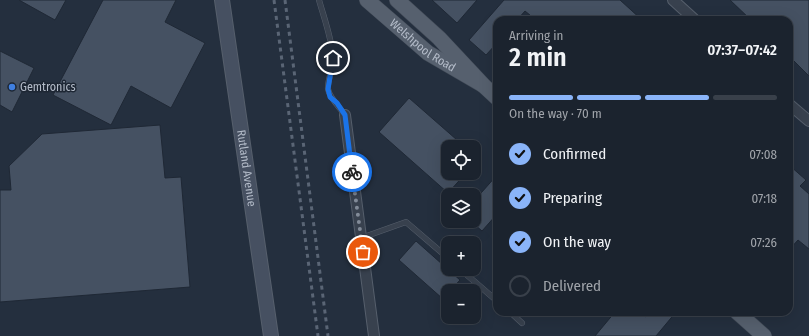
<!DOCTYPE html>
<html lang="en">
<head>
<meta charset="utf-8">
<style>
  body { margin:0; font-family:"Fira Sans Condensed",sans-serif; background:#282f3a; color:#f1f3f6; height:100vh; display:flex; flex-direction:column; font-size:15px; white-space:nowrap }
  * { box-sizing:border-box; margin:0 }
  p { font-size:13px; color:#a0a4aa }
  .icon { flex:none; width:22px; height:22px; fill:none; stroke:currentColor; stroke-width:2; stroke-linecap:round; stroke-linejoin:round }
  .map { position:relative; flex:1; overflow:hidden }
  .side { position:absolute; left:493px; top:16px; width:300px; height:300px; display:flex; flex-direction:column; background:#1b232e; border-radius:12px; box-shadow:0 4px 16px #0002,0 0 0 1px #39404a }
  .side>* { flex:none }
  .controls { position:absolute; left:441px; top:140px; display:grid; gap:8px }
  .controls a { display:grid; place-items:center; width:40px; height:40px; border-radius:8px; background:#1b232e; box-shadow:0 4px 16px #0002,0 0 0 1px #39404a; font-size:20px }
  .pin { position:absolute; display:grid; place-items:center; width:34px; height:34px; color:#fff; margin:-17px; border:2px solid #fff; border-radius:50%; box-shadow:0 1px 4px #0007 }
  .courier { position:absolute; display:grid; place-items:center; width:40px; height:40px; margin:-20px; border:3px solid #1a73e8; border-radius:50%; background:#fff; color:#222; box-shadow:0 1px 5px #0007 }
  .overview em { font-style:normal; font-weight:600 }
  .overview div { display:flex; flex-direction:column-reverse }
  .overview { display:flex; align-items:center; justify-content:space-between; height:68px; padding:0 16px }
  h1 { font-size:26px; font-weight:600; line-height:30px }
  .bar { display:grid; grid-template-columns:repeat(4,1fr); gap:6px 4px; align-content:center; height:48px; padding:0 16px }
  .bar i { height:5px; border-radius:3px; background:#39404a }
  .bar .on { background:#8ab4f8 }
  .bar p { grid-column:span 4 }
  ol { padding:0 16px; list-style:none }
  li { display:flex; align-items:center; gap:12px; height:44px }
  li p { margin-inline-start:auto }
  li .icon { padding:4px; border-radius:50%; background:#8ab4f8; color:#111; stroke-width:4 }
  li:last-child { color:#a0a4aa }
  li i { width:22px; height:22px; border:2px solid #39404a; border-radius:50% }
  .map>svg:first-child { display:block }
  .building { fill:#455162; stroke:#1f2835 }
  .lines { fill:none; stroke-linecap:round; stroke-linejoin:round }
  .lane-casing { stroke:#565f6c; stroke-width:6 }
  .street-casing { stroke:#565f6c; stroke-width:12 }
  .secondary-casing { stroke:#565f6c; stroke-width:16 }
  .primary-casing { stroke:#414a57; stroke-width:16 }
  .lane { stroke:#38414e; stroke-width:5 }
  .street { stroke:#38414e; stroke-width:10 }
  .secondary { stroke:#465061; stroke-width:14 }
  .primary { stroke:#56606e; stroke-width:15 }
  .rail { stroke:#5a6575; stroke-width:3; stroke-dasharray:4 4; stroke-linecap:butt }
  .done { stroke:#828b98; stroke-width:4; stroke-dasharray:0 7.2 }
  .route { stroke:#1a73e8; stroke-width:5 }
  .shop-dot { fill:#3f7fe0; stroke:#1d2633; stroke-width:1.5 }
  .labels { text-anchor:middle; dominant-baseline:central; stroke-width:3; stroke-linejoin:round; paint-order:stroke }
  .street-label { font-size:12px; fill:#b4bcc9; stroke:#1d2633 }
  .poi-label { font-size:12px; fill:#b4bcc9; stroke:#1d2633; text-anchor:start }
</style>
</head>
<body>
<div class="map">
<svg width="809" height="336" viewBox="0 0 809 336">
  <rect width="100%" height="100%" fill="#242f3e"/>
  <g class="building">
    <polygon points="19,0 66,0 55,20"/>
    <polygon points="103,0 176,0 165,22 205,43 171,108 131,86 111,125 53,95"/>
    <polygon points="432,0 477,0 457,23"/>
    <polygon points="504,0 620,0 642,20 536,20 525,11 517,20 497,20 497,43 486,55 469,40"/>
    <polygon points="730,0 809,0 809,76 789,56 789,20 751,20"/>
    <polygon points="0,51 34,68 12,112 0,105"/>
    <polygon points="409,98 465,147 448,147 448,173 466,173 448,193 379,132"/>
    <polygon points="160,125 165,178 181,177 190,287 0,302 0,190 11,190 9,166 42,134"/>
    <polygon points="789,165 806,180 800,186 809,194 809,249 798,240 789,250"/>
    <polygon points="497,175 497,214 482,231 474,224 474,201"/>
    <polygon points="416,241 460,280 450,291 448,291 448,294 443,299 399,260"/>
    <polygon points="615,312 640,312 646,317 650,312 676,312 656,336 595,336"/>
  </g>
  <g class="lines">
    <g class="lane-casing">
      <g id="lane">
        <path d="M319,0c5,18 13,39 14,58 0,10 -6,24 -5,31 1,8 12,19 17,26"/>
        <polyline points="361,238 406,222 448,258"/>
        <polyline points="460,269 497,301"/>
        <polyline points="510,312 522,323"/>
      </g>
    </g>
    <g class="street-casing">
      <g id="street">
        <polyline points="673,0 695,20"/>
        <polyline points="789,104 809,121"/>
        <polyline points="345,115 374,336"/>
      </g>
    </g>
    <g class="secondary-casing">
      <g id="secondary">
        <path id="s1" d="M222,0l49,336"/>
      </g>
    </g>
    <g class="primary-casing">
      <g id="primary">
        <path id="s2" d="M367,0l61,53 55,32"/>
        <polyline points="397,0 439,38 483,85 497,98"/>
        <polyline points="737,312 764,336"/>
      </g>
    </g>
    <use href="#lane" class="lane"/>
    <use href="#street" class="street"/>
    <use href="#secondary" class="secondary"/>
    <use href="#primary" class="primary"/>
    <g class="rail">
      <polyline points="274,0 318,336"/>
      <polyline points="285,0 328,336"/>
    </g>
  </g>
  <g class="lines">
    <polyline class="done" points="352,172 363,252"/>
    <polyline class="route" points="333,58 328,89 330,97 337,103 345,115 352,172"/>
  </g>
  <circle class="shop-dot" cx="12" cy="87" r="4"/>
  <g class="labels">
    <g class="street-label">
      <text stroke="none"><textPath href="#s2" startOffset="72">Welshpool Road</textPath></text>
      <text stroke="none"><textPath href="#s1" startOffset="170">Rutland Avenue</textPath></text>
    </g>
    <g class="poi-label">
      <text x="20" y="87">Gemtronics</text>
    </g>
  </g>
</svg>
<div class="controls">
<a><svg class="icon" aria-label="locate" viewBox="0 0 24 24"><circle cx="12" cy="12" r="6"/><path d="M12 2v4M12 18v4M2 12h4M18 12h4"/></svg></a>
<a><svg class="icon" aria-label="layers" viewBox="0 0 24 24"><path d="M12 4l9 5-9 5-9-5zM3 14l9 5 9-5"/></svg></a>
<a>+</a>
<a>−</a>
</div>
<div class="pin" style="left:363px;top:252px;background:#ea580c"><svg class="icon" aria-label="bag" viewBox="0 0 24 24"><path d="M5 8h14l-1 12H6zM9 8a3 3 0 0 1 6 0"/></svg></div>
<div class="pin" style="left:333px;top:58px;background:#1f2937"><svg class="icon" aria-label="home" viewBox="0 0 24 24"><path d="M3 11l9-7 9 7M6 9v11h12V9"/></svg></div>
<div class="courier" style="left:352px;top:172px"><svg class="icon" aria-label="bike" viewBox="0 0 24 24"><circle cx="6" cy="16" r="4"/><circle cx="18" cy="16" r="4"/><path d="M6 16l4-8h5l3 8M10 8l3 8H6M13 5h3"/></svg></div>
<section class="side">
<div class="overview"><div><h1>2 min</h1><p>Arriving in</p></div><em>07:37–07:42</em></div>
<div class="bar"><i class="on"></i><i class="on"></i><i class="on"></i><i></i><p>On the way · 70 m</p></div>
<ol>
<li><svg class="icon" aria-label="check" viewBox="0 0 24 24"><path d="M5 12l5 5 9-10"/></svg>Confirmed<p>07:08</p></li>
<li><svg class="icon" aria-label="check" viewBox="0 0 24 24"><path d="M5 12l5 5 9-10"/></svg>Preparing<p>07:18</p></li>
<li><svg class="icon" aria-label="check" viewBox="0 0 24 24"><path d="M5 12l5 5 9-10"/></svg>On the way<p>07:26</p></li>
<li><i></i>Delivered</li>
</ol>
</section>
</div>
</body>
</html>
